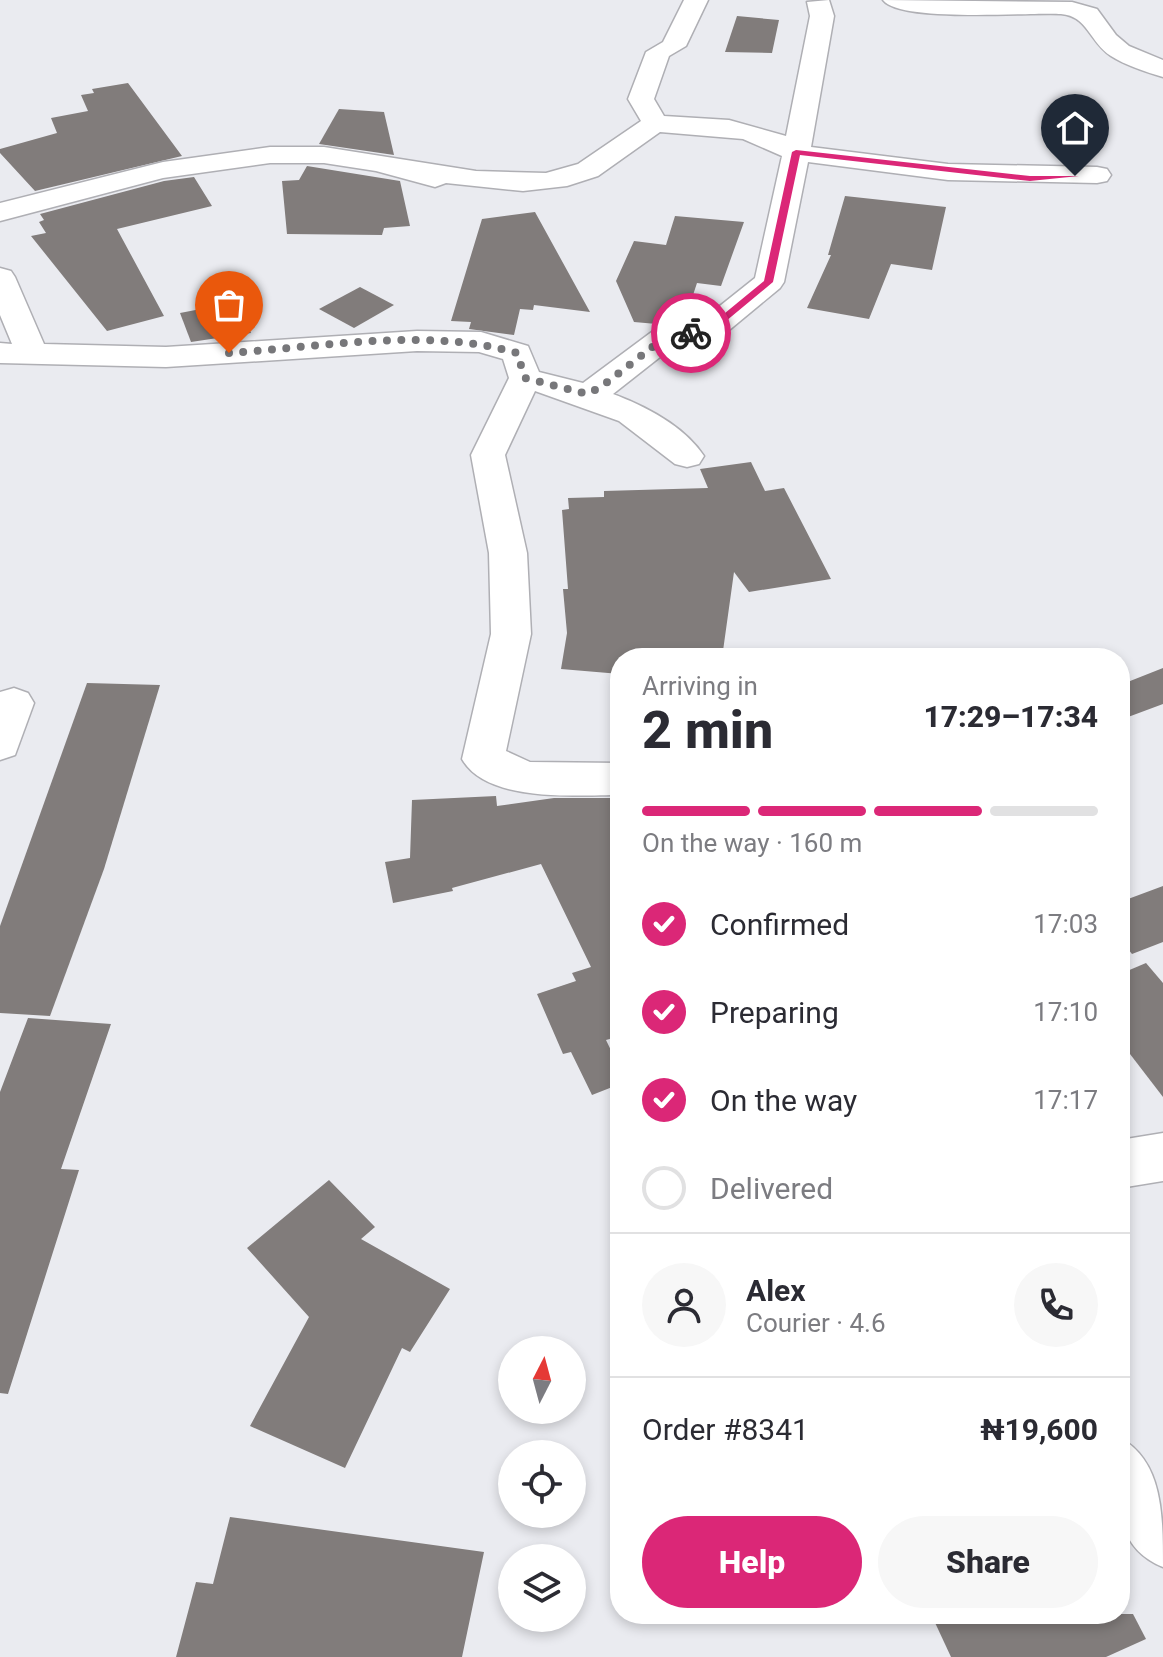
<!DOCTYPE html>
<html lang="en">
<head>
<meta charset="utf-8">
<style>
  body { margin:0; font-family:Roboto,sans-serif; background:#f7f7f7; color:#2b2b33; height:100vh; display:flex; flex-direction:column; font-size:30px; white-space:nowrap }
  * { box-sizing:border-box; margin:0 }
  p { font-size:26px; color:#7c7c81 }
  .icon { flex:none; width:44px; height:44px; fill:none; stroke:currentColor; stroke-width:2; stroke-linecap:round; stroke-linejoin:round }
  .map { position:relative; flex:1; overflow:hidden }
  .side { position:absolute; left:610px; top:648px; width:520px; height:976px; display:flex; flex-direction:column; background:#fff; border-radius:32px; box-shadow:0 4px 12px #0003 }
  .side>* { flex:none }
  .needle { width:52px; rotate:6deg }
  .fabs { position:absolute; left:498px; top:1336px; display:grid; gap:16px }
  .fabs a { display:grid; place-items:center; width:88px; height:88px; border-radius:50%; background:#fff; box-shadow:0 4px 12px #0003; font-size:40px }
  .pin { position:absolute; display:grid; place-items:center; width:68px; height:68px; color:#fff; margin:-82px -34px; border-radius:50% 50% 50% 0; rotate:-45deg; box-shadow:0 0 8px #0007 }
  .pin .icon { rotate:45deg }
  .courier { position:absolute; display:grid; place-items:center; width:80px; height:80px; margin:-40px; border:6px solid #db2777; border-radius:50%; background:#fff; color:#222; box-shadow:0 2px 10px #0007 }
  .overview em { font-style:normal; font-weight:800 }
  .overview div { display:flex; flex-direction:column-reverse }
  .overview { display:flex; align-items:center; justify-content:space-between; height:136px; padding:0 32px }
  h1 { font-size:52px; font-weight:800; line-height:60px }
  .bar { display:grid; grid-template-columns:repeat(4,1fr); gap:12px 8px; align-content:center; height:96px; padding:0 32px }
  .bar i { height:10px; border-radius:6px; background:#e1e1e2 }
  .bar .on { background:#db2777 }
  .bar p { grid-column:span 4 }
  .line { display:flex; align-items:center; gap:20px; padding:0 32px; border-top:2px solid #e1e1e2 }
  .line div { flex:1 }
  .round { display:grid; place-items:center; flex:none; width:84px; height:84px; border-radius:42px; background:#f7f7f7 }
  ol { padding:0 32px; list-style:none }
  li { display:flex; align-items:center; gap:24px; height:88px }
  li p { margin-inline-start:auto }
  li .icon { padding:8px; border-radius:50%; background:#db2777; color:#fff; stroke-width:4 }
  li:last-child { color:#7c7c81 }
  li i { width:44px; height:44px; border:4px solid #e1e1e2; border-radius:50% }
  .cta { display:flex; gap:16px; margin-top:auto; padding:16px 32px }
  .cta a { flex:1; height:92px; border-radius:48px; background:#db2777; color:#fff; font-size:32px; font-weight:800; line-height:92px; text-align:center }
  .cta a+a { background:#f7f7f7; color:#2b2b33 }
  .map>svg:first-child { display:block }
  .building { fill:#817c7b }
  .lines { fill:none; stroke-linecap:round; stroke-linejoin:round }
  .minor-casing { stroke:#afafb4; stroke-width:3 }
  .minor { fill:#fff; fill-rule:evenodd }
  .route { fill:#db2777 }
  .done { stroke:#77777a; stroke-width:8; stroke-dasharray:0 14.4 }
</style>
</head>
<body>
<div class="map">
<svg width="1163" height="1657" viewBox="0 0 1163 1657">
  <rect width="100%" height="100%" fill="#eaebf0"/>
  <g class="building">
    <polygon points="737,16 779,20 772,53 725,52"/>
    <polygon points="128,83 182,156 35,191 0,153 0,149 57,133 51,118 88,111 81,95 94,93 92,89"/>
    <polygon points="339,109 384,112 394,155 319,144"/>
    <polygon points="307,166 400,181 410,226 384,228 382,235 287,234 282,181 299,180"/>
    <polygon points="194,177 212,206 117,229 164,316 107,331 31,236 46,233 39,222 44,220 40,214 164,181"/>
    <polygon points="845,196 946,207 932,270 891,264 869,319 807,308 831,255 828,255"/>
    <polygon points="535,212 590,312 534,305 533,310 520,309 514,335 469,329 471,322 451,321 482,219"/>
    <polygon points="675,216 744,222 721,286 697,283 686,316 671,314 668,325 634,322 616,281 634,241 666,245"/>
    <polygon points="360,287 394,305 354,328 319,309"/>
    <polygon points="237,302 251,333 191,342 180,313"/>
    <polygon points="751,462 765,491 784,488 831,579 749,592 734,572 722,658 620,658 620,674 561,669 567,633 563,589 568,589 562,510 569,509 568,498 604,497 604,491 708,488 700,469"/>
    <polygon points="1163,668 1163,704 1120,720 1120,685"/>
    <polygon points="87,683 160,685 104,869 50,1016 0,1013 0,926"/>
    <polygon points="496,796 497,806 554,798 620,798 620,1036 606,1040 620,1069 620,1084 592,1095 571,1052 563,1054 537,994 576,981 572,973 591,967 541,864 452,888 453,891 393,903 385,862 410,858 412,800"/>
    <polygon points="1163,886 1163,942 1132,954 1120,939 1120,902"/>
    <polygon points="1146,963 1163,983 1163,1097 1120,1041 1120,974"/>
    <polygon points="28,1018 111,1024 61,1169 79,1170 8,1394 0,1393 0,1092"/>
    <polygon points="329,1180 375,1227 361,1239 450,1289 410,1352 402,1348 345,1468 250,1426 309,1317 247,1248"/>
    <polygon points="230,1517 484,1552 462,1657 176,1657 196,1582 213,1584"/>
    <polygon points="931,1614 1133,1614 1146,1639 1106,1657 951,1657"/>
  </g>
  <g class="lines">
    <g class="minor-casing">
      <g id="minor">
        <path d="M684,0h24l-22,46 -17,10 -15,43 10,17 65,4 57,16 24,-120 -3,-14 22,-2 5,16 -23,131 137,17 149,3 10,2 4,6 -4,6 -10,2 -149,-3 -140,-18 -24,120 -4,6 -58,48 -48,10 -61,48c32,12 71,32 91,62l-5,8 -12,3 -12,-3 -56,-43 -84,-30 -30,64 22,98 4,81 -25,117 24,11 90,1v32c-44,0 -133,8 -158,-36l29,-125 -2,-81 -18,-98 38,-77 -6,-19 -24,-7 -62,-1 -251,16 -166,-4v-20l12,1 -12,-29v-47l11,3 4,6 29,67 122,3 251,-16 64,1 47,14 11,26 44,11 70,-52 48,-10 54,-43 27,-122 -39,-17 -83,-7 -62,44 -31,10 -44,5 -77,-8 -11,4 -59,-16 -52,-8h-54l-107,15 -163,43v-18l163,-41 107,-15h54l152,24 70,2 32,-9 63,-43 -13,-22 18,-47 17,-10z"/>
        <path d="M883,0l189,2 25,7 19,26 13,11 34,14v17c-17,-5 -38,-12 -52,-21 -21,-13 -23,-40 -50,-42 -31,-2 -161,9 -178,-14z"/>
        <polygon points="14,688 28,693 34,703 15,755 0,760 0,692"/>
        <polygon points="1163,1133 1163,1181 1120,1188 1120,1140"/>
        <path d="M1120,1438c43,23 43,78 43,129 -56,-23 -43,-78 -43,-129z"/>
      </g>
    </g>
    <use href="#minor" class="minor"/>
  </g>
  <polygon class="route" points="796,150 1030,176 1079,176 1030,181 800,155 773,282 714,331 688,335 688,331 708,327 764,281 792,152"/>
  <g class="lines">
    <path class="done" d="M229,353c91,-6 201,-26 288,0l8,25 62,16 14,-7 63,-49 27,-5"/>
  </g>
</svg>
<div class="fabs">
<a><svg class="needle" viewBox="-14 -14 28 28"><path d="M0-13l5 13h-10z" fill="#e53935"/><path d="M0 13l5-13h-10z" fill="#7c7c81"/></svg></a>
<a><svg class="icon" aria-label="locate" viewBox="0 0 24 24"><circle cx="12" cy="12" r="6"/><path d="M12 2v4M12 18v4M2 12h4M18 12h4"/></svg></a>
<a><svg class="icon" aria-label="layers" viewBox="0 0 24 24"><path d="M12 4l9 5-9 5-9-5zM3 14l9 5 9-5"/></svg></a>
</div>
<div class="pin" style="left:229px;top:353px;background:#ea580c"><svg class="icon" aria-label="bag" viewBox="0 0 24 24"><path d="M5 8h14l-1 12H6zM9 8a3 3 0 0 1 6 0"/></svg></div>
<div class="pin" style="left:1075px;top:176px;background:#1f2937"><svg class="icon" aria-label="home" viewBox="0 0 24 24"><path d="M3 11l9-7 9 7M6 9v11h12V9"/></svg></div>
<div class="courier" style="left:691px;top:333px"><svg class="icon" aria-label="bike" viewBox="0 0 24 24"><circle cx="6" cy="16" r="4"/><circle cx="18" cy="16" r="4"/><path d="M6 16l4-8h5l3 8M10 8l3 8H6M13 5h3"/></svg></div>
<section class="side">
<div class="overview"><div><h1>2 min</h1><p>Arriving in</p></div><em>17:29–17:34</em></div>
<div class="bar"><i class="on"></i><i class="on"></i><i class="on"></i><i></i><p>On the way · 160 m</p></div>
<ol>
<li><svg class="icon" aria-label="check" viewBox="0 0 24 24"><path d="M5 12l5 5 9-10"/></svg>Confirmed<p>17:03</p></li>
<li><svg class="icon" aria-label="check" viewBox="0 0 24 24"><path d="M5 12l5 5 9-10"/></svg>Preparing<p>17:10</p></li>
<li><svg class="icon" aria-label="check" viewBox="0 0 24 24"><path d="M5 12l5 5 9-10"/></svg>On the way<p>17:17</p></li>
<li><i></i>Delivered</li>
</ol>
<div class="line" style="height:144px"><a class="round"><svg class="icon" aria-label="person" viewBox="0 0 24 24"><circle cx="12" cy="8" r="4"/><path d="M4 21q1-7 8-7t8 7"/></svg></a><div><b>Alex</b><p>Courier · 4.6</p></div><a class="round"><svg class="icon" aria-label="phone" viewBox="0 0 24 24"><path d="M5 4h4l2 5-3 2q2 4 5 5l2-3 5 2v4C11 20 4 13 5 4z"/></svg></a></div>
<div class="line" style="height:104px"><div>Order #8341</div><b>₦19,600</b></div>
<div class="cta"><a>Help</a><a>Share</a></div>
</section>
</div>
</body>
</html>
